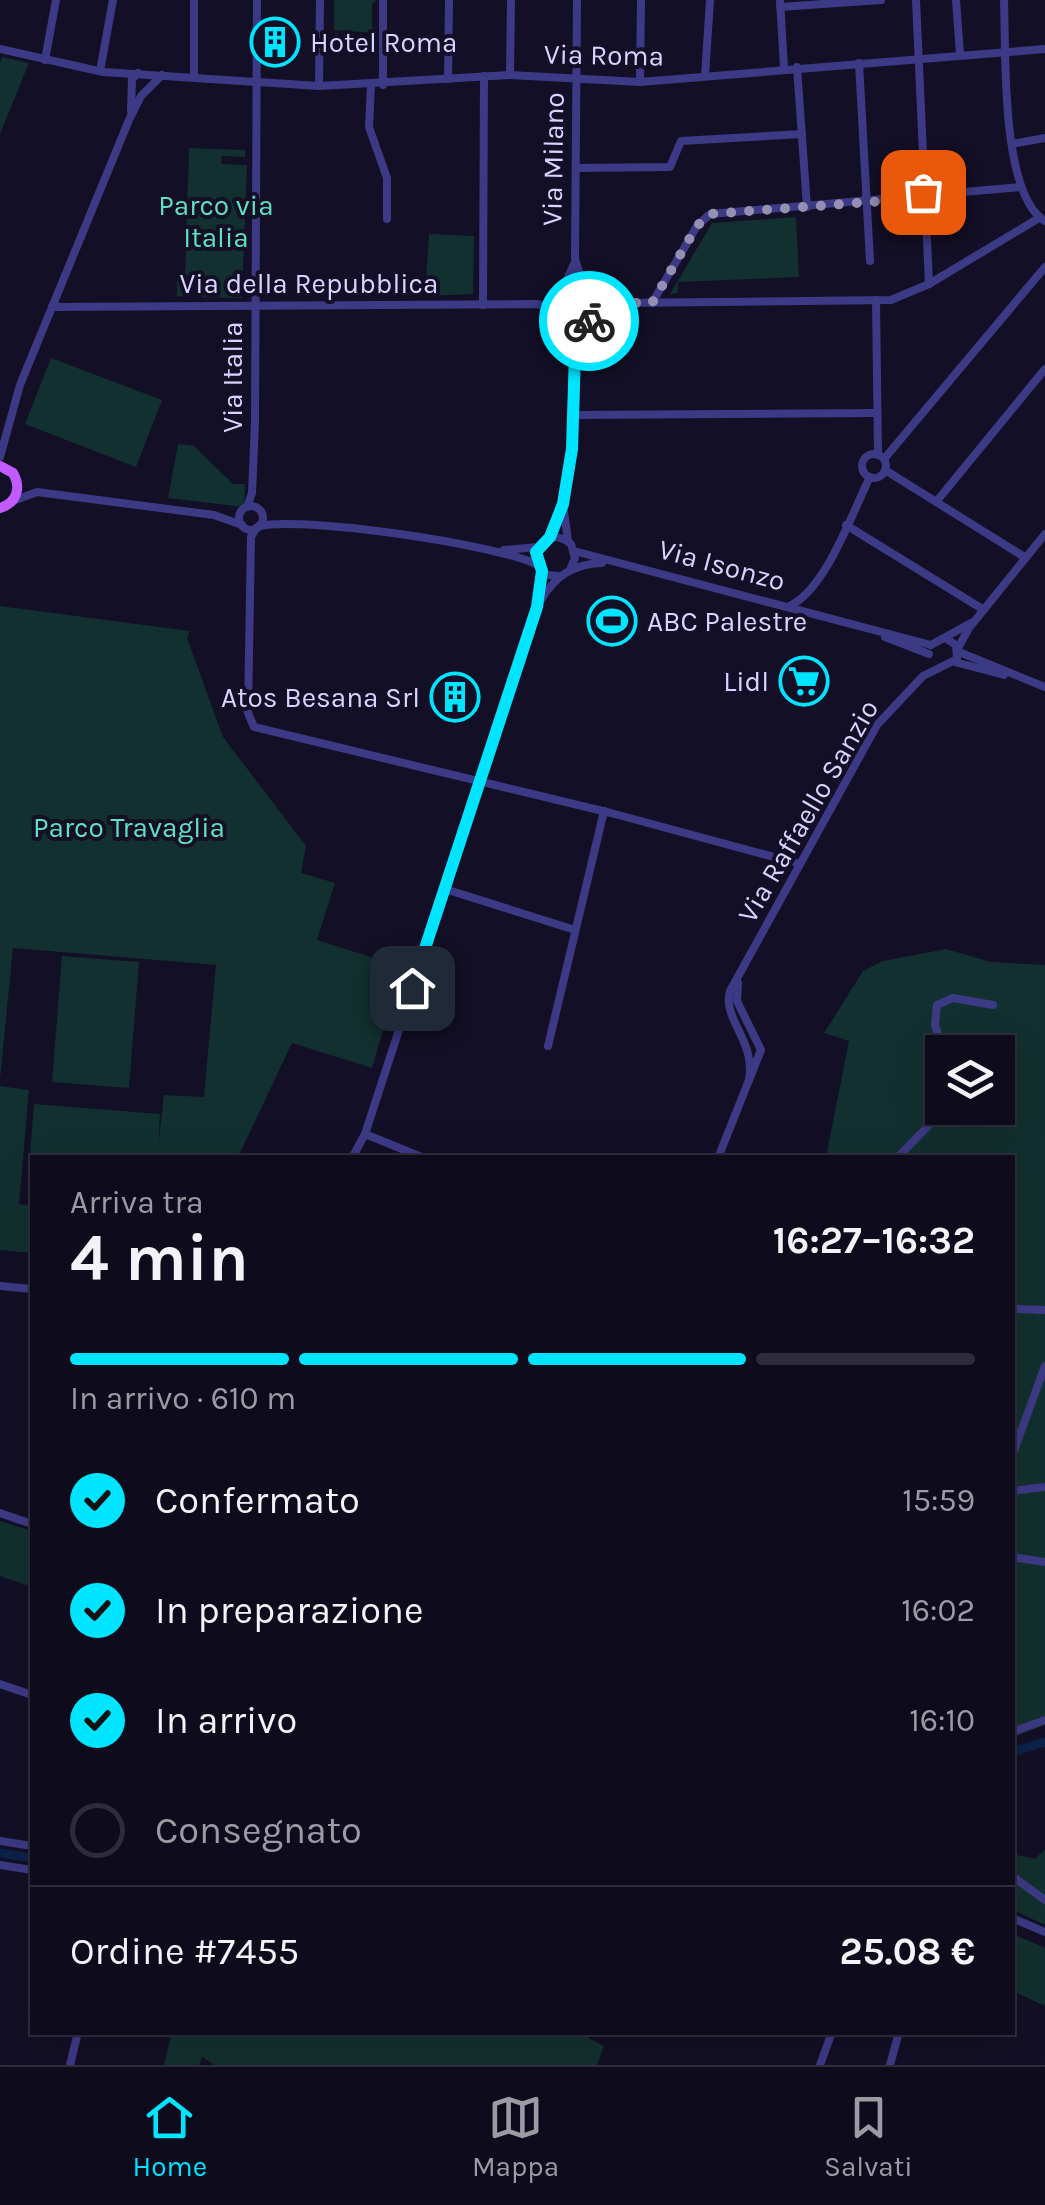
<!DOCTYPE html>
<html lang="it">
<head>
<meta charset="utf-8">
<style>
  body { margin:0; font-family:Karla,sans-serif; background:#171425; color:#f1f3f6; height:100vh; display:flex; flex-direction:column; font-size:38px; white-space:nowrap }
  * { box-sizing:border-box; margin:0 }
  p { font-size:32px; color:#9b9ba3 }
  .icon { flex:none; width:55px; height:55px; fill:none; stroke:currentColor; stroke-width:2; stroke-linecap:round; stroke-linejoin:round }
  .map { position:relative; flex:1; overflow:hidden }
  .drawer { position:absolute; left:30px; top:1155px; width:985px; height:880px; display:flex; flex-direction:column; background:#0e0b1c; border-radius:0px; box-shadow:0 10px 40px #0002,0 0 0 2px #2e2b3b }
  .drawer>* { flex:none }
  .controls { position:absolute; left:925px; top:1035px; display:grid; gap:20px }
  .controls a { display:grid; place-items:center; width:90px; height:90px; border-radius:0px; background:#0e0b1c; box-shadow:0 10px 40px #0002,0 0 0 2px #2e2b3b; font-size:50px }
  .pin { position:absolute; display:grid; place-items:center; width:85px; height:85px; color:#fff; margin:-42px; border-radius:20px; box-shadow:0 5px 15px #0006 }
  .courier { position:absolute; display:grid; place-items:center; width:100px; height:100px; margin:-50px; border:8px solid #00e5ff; border-radius:50%; background:#fff; color:#222; box-shadow:0 2px 12px #0007 }
  .overview em { font-style:normal; font-weight:700 }
  .overview div { display:flex; flex-direction:column-reverse }
  .overview { display:flex; align-items:center; justify-content:space-between; height:170px; padding:0 40px }
  h1 { font-size:65px; font-weight:700; line-height:75px }
  .bar { display:grid; grid-template-columns:repeat(4,1fr); gap:15px 10px; align-content:center; height:120px; padding:0 40px }
  .bar i { height:12px; border-radius:8px; background:#2e2b3b }
  .bar .selected { background:#00e5ff }
  .bar p { grid-column:span 4 }
  .line { display:flex; align-items:center; gap:25px; padding:0 40px; border-top:2px solid #2e2b3b }
  .line div { flex:1 }
  ol { padding:0 40px; list-style:none }
  li { display:flex; align-items:center; gap:30px; height:110px }
  li p { margin-inline-start:auto }
  li .icon { padding:10px; border-radius:50%; background:#00e5ff; color:#111; stroke-width:4 }
  li:last-child { color:#9b9ba3 }
  li i { width:55px; height:55px; border:5px solid #2e2b3b; border-radius:50% }
  .tab-bar { display:flex; justify-content:space-around; align-items:center; height:140px; border-top:2px solid #2e2b3b; background:#0e0b1c; font-size:28px; color:#9b9ba3 }
  .tab-bar a { display:grid; justify-items:center; gap:5px }
  .tab-bar .selected { color:#00e5ff }
  .map>svg:first-child { display:block }
  .green { fill:#12302f; fill-rule:evenodd }
  .lines { fill:none; stroke-linecap:round; stroke-linejoin:round }
  .canal { stroke:#0c2248; stroke-width:9 }
  .minor { stroke:#3d3a85; stroke-width:8 }
  .major { stroke:#c25bff; stroke-width:10 }
  .done { stroke:#948fb3; stroke-width:10; stroke-dasharray:0 18 }
  .route { stroke:#00e5ff; stroke-width:12 }
  .labels { text-anchor:middle; dominant-baseline:central; stroke-width:8; stroke-linejoin:round; paint-order:stroke }
  .poi-label { font-size:28px; fill:#d9d4ff; stroke:#130f26; text-anchor:start }
  .street-label { font-size:28px; fill:#d9d4ff; stroke:#130f26 }
  .park-label { font-size:28px; fill:#5fe0c0; stroke:#130f26 }
</style>
</head>
<body>
<div class="map">
<svg width="1045" height="2065" viewBox="0 0 1045 2065">
  <rect width="100%" height="100%" fill="#130f26"/>
  <g class="green">
    <polygon points="334,0 377,0 372,4 372,27 377,33 334,30"/>
    <polygon points="2,57 29,63 0,134 0,62"/>
    <polygon points="189,148 245,150 245,157 222,156 221,164 247,165 242,298 197,297 197,278 190,278 189,297 177,296 177,278 185,277"/>
    <polygon points="796,217 799,277 678,282 678,293 670,294 712,223"/>
    <polygon points="429,234 474,236 473,294 425,296"/>
    <polygon points="51,358 162,400 136,467 25,424"/>
    <polygon points="178,444 194,446 233,484 245,484 244,507 168,498"/>
    <polygon points="0,606 190,631 187,638 223,737 306,846 301,873 335,883 317,940 402,967 372,1068 292,1043 238,1157 32,1158 32,1182 28,1181 34,1104 160,1114 158,1147 164,1095 204,1097 216,965 13,948 0,1079"/>
    <path d="M946,949l45,13 54,3v760l-32,12 -1,-579 -186,-1 23,-116 -25,-8 39,-62 20,-10zM942,1052h56v56h-56z"/>
    <polygon points="62,956 139,962 129,1088 52,1082"/>
    <polygon points="0,1086 29,1090 19,1204 32,1206 32,1253 0,1250"/>
    <polygon points="0,1521 32,1531 32,1587 0,1576"/>
    <polygon points="1045,1849 1045,1925 1013,1910 1013,1854 1035,1859"/>
    <polygon points="1013,1934 1045,1948 1045,2006 1013,1991"/>
    <polygon points="172,2032 589,2032 588,2038 604,2046 597,2065 215,2065 202,2057 199,2065 164,2065"/>
  </g>
  <g class="lines">
    <g class="canal">
      <polyline points="1012,1752 1045,1742"/>
      <polyline points="0,1853 32,1858"/>
    </g>
    <g class="minor">
      <polyline points="577,0 575,259 583,285"/>
      <polyline points="780,0 784,68"/>
      <polyline points="916,0 929,284"/>
      <polyline points="956,0 960,54"/>
      <path d="M1004,0c2,50 -4,194 41,221"/>
      <polyline points="780,7 881,0"/>
      <polyline points="0,49 103,72 319,86 510,75 640,82 1045,49"/>
      <polyline points="45,60 56,0"/>
      <polyline points="859,63 870,261"/>
      <polyline points="797,67 807,207"/>
      <polyline points="100,71 113,0"/>
      <polyline points="194,75 194,0"/>
      <polyline points="510,75 511,0"/>
      <polyline points="705,76 710,0"/>
      <polyline points="448,79 449,0"/>
      <polyline points="640,82 641,0"/>
      <polyline points="371,85 369,127 387,178 387,219"/>
      <polyline points="383,85 383,0"/>
      <polyline points="319,86 320,0"/>
      <polyline points="131,111 132,79 138,73"/>
      <polyline points="1012,144 1045,138"/>
      <polyline points="576,168 670,167 681,141 802,134"/>
      <polyline points="565,287 587,287 597,303 576,347 575,415 563,504 568,541"/>
      <polyline points="876,300 878,455"/>
      <polyline points="652,303 697,226 710,214 1021,187"/>
      <polyline points="483,305 484,76"/>
      <polyline points="52,307 538,304 555,311"/>
      <polyline points="595,311 616,303 891,300 929,284 1039,218"/>
      <polyline points="574,343 555,306 574,264"/>
      <polyline points="575,415 877,413"/>
      <circle cx="874" cy="466" r="12"/>
      <polyline points="0,457 20,385 129,120 141,96 162,75"/>
      <polyline points="884,459 1045,267"/>
      <polyline points="885,470 1026,558"/>
      <polyline points="13,501 37,492 214,515 242,525"/>
      <polyline points="936,502 1045,369"/>
      <circle cx="251" cy="518" r="12"/>
      <polyline points="247,507 252,493 255,422 257,0"/>
      <polyline points="846,525 984,610"/>
      <path d="M259,526c45,-10 234,18 277,38"/>
      <polyline points="256,528 251,537 248,713 254,727 611,813 800,864"/>
      <polyline points="550,537 561,508"/>
      <polyline points="504,550 538,547"/>
      <polyline points="574,551 931,645"/>
      <path d="M559,576l-12,-1 -11,-11 2,-17c9,-12 21,-13 33,-3l4,14 -5,12"/>
      <path d="M541,600c14,-24 32,-36 61,-37"/>
      <path d="M788,607c38,-17 63,-92 82,-130"/>
      <polyline points="885,637 929,654"/>
      <polyline points="931,645 971,623"/>
      <polyline points="958,648 969,628 1045,534"/>
      <polyline points="959,652 1045,687"/>
      <polyline points="955,662 1004,675"/>
      <polyline points="445,889 575,930"/>
      <polyline points="548,1046 604,811"/>
      <polyline points="944,1052 935,1025 937,1005 953,998 993,1005"/>
      <path d="M749,1080c7,-40 -27,-60 -19,-89l147,-266 46,-49 34,-17 -1,-14 -11,-7"/>
      <polyline points="365,1134 424,1158"/>
      <polyline points="352,1158 365,1134 537,607 542,571"/>
      <polyline points="718,1158 761,1050 737,1001 738,983"/>
      <polyline points="897,1158 931,1123 942,1094"/>
      <polyline points="0,1286 32,1289"/>
      <polyline points="1012,1309 1045,1310"/>
      <polyline points="1012,1456 1045,1366"/>
      <polyline points="1012,1491 1045,1487"/>
      <polyline points="0,1513 32,1524"/>
      <polyline points="1012,1557 1045,1562"/>
      <polyline points="0,1684 32,1695"/>
      <polyline points="1012,1732 1045,1720"/>
      <polyline points="0,1841 32,1846"/>
      <polyline points="0,1865 32,1870"/>
      <polyline points="1012,1876 1045,1900"/>
      <polyline points="1012,1918 1045,1932"/>
      <polyline points="70,2065 78,2032"/>
      <polyline points="820,2065 832,2032"/>
      <polyline points="890,2065 899,2032"/>
    </g>
    <path class="major" d="M0,466l13,7c9,16 3,30 -13,35"/>
  </g>
  <g class="lines">
    <polyline class="done" points="589,321 596,312 594,295 616,303 652,303 697,226 710,214 924,198 923,192"/>
    <polyline class="route" points="412,988 537,607 542,571 536,552 550,537 563,504 572,449 575,353 567,324 589,321"/>
  </g>
  <defs>
    <g id="building-ring" transform="scale(2.5)"><circle r="9.5" fill="#130f26" stroke="#00e5ff" stroke-width="1.5"/><path d="M-4-6H4V6H1V3H-1V6H-4ZM-2.5-4.3h1.7v1.8h-1.7ZM.8-4.3h1.7v1.8H.8ZM-2.5-1h1.7V.8h-1.7ZM.8-1h1.7V.8H.8Z" fill="#00e5ff"/></g>
    <g id="stadium-ring" transform="scale(2.5)"><circle r="9.5" fill="#130f26" stroke="#00e5ff" stroke-width="1.5"/><path d="M0-5a6.5 5 0 1 0 0 10a6.5 5 0 1 0 0-10ZM-3.5-1.8h7v3.6h-7Z" fill="#00e5ff"/></g>
    <g id="supermarket-ring" transform="scale(2.5)"><circle r="9.5" fill="#130f26" stroke="#00e5ff" stroke-width="1.5"/><path d="M-6-5.5h2.5l.6 2H6L4.5 2H-2.5L-4.4-4H-6ZM-1.5 3.2a1.3 1.3 0 1 0 .1 0ZM3 3.2a1.3 1.3 0 1 0 .1 0Z" fill="#00e5ff"/></g>
  </defs>
  <g fill-rule="evenodd">
    <use href="#building-ring" x="275" y="42"/>
    <use href="#stadium-ring" x="612" y="621"/>
    <use href="#supermarket-ring" x="804" y="681"/>
    <use href="#building-ring" x="455" y="697"/>
  </g>
  <g class="labels">
    <g class="poi-label">
      <text x="310" y="42">Hotel Roma</text>
      <text x="647" y="621">ABC Palestre</text>
      <text x="769" y="681" text-anchor="end">Lidl</text>
      <text x="420" y="697" text-anchor="end">Atos Besana Srl</text>
    </g>
    <g class="street-label">
      <text transform="translate(604 55) rotate(1)">Via Roma</text>
      <text transform="translate(553 159) rotate(-89)">Via Milano</text>
      <text x="309" y="283">Via della Repubblica</text>
      <text transform="translate(232 377) rotate(-90)">Via Italia</text>
      <text transform="translate(722 565) rotate(15)">Via Isonzo</text>
      <text transform="translate(808 811) rotate(-60)">Via Raffaello Sanzio</text>
    </g>
    <g class="park-label">
      <text x="216" y="205">Parco via<tspan x="216" dy="32">Italia</tspan></text>
      <text x="129" y="827">Parco Travaglia</text>
    </g>
  </g>
</svg>
<div class="controls">
<a><svg class="icon" aria-label="layers" viewBox="0 0 24 24"><path d="M12 4l9 5-9 5-9-5zM3 14l9 5 9-5"/></svg></a>
</div>
<div class="pin" style="left:923px;top:192px;background:#ea580c"><svg class="icon" aria-label="bag" viewBox="0 0 24 24"><path d="M5 8h14l-1 12H6zM9 8a3 3 0 0 1 6 0"/></svg></div>
<div class="pin" style="left:412px;top:988px;background:#1f2937"><svg class="icon" aria-label="home" viewBox="0 0 24 24"><path d="M3 11l9-7 9 7M6 9v11h12V9"/></svg></div>
<div class="courier" style="left:589px;top:321px"><svg class="icon" aria-label="bike" viewBox="0 0 24 24"><circle cx="6" cy="16" r="4"/><circle cx="18" cy="16" r="4"/><path d="M6 16l4-8h5l3 8M10 8l3 8H6M13 5h3"/></svg></div>
<section class="drawer">
<div class="overview"><div><h1>4 min</h1><p>Arriva tra</p></div><em>16:27–16:32</em></div>
<div class="bar"><i class="selected"></i><i class="selected"></i><i class="selected"></i><i></i><p>In arrivo · 610 m</p></div>
<ol>
<li><svg class="icon" aria-label="check" viewBox="0 0 24 24"><path d="M5 12l5 5 9-10"/></svg>Confermato<p>15:59</p></li>
<li><svg class="icon" aria-label="check" viewBox="0 0 24 24"><path d="M5 12l5 5 9-10"/></svg>In preparazione<p>16:02</p></li>
<li><svg class="icon" aria-label="check" viewBox="0 0 24 24"><path d="M5 12l5 5 9-10"/></svg>In arrivo<p>16:10</p></li>
<li><i></i>Consegnato</li>
</ol>
<div class="line" style="height:130px"><div>Ordine #7455</div><b>25.08 €</b></div>
</section>
</div>
<nav class="tab-bar">
<a class="selected"><svg class="icon" aria-label="home" viewBox="0 0 24 24"><path d="M3 11l9-7 9 7M6 9v11h12V9"/></svg>Home</a>
<a><svg class="icon" aria-label="map" viewBox="0 0 24 24"><path d="M3 6l6-2 6 2 6-2v14l-6 2-6-2-6 2zM9 4v14M15 6v14"/></svg>Mappa</a>
<a><svg class="icon" aria-label="saved" viewBox="0 0 24 24"><path d="M7 4h10v16l-5-4-5 4z"/></svg>Salvati</a>
</nav>
</body>
</html>
